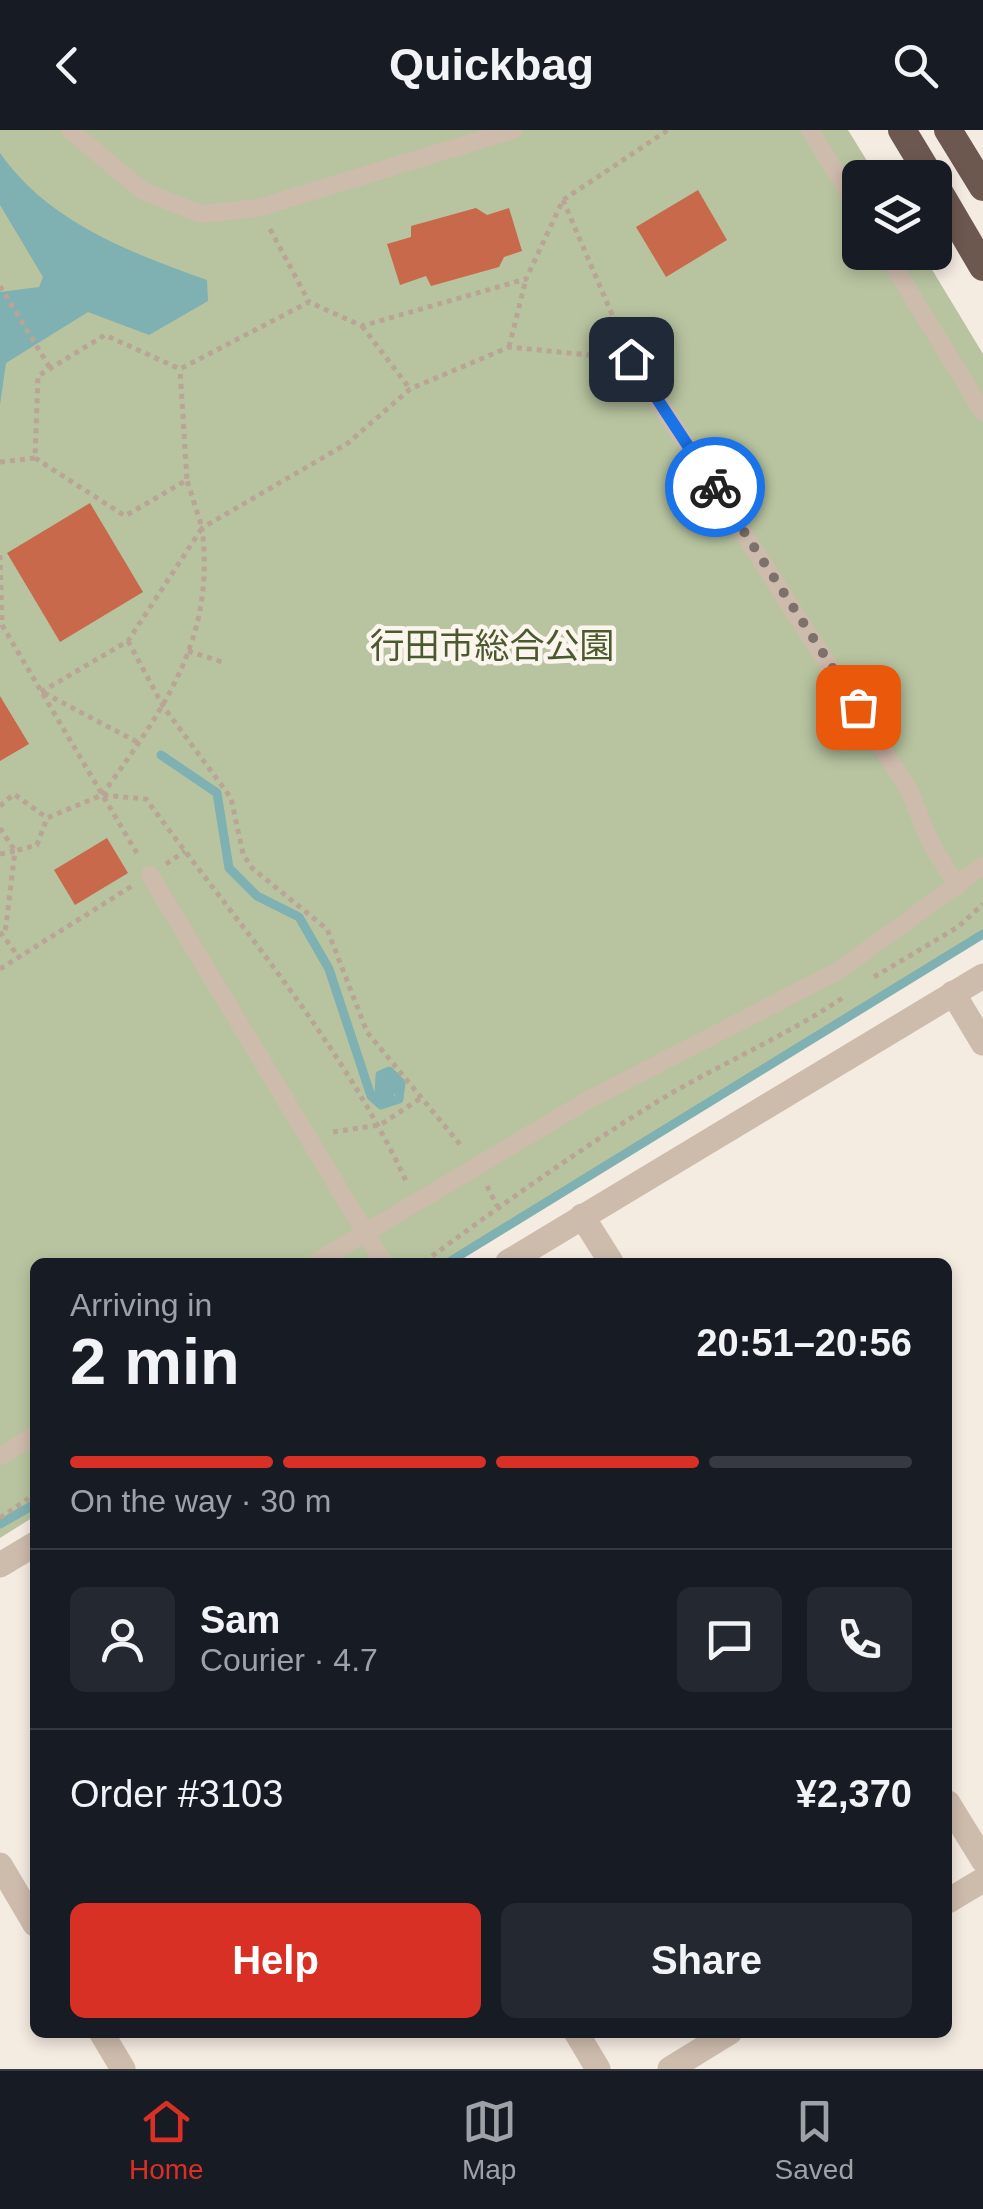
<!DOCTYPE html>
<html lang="en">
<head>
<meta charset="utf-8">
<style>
  body { margin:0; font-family:Arial,"Noto Sans JP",sans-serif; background:#242831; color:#f1f3f6; height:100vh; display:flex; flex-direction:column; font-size:38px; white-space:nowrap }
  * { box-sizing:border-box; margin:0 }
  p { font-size:32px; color:#9ea1a6 }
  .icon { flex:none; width:55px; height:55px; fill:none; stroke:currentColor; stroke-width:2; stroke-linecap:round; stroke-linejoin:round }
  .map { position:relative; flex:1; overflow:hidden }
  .drawer { position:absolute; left:30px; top:1128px; width:922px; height:780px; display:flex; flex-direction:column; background:#171b24; border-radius:15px; box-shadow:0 5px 15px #0003 }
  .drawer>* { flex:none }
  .buttons { position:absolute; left:842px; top:30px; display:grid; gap:20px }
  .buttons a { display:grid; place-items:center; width:110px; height:110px; border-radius:15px; background:#171b24; box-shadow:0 5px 15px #0003; font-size:50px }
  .pin { position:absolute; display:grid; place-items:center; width:85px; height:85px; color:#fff; margin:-42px; border-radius:20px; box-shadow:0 5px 15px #0006 }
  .courier { position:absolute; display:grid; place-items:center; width:100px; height:100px; margin:-50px; border:8px solid #1a73e8; border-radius:50%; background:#fff; color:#222; box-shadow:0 2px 12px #0007 }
  .head em { font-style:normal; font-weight:800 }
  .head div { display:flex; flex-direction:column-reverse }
  .head { display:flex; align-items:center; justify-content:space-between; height:170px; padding:0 40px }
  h1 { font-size:65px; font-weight:800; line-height:75px }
  .bar { display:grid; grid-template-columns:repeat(4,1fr); gap:15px 10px; align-content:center; height:120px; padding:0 40px }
  .bar i { height:12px; border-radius:8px; background:#363941 }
  .bar .current { background:#d93025 }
  .bar p { grid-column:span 4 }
  .line { display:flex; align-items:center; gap:25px; padding:0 40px; border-top:2px solid #363941 }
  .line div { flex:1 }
  .round { display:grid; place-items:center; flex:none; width:105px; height:105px; border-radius:15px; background:#242831 }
  .button { display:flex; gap:20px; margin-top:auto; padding:20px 40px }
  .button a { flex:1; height:115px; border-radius:15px; background:#d93025; color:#fff; font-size:40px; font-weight:800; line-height:115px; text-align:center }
  .button a+a { background:#242831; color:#f1f3f6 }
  header { display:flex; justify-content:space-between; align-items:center; height:130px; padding:0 40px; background:#171b24; font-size:45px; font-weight:800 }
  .dock { display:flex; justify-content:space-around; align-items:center; height:140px; border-top:2px solid #363941; background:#171b24; font-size:28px; color:#9ea1a6 }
  .dock a { display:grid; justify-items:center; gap:5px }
  .dock .current { color:#d93025 }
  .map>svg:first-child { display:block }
  .green { fill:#b8c4a0 }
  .water { fill:#7fb0b2 }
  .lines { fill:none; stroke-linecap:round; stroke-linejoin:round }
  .stream { stroke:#7fb0b2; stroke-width:9 }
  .building { fill:#c8694b }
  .path { stroke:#b9a596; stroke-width:5; stroke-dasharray:5 5; stroke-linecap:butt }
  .service { stroke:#cdbbac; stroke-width:18 }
  .minor { stroke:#cdbbac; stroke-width:25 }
  .tertiary { stroke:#cdbbac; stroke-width:25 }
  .trunk { stroke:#6c584f; stroke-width:28 }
  .done { stroke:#7c716b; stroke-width:10; stroke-dasharray:0 18 }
  .route { stroke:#1a73e8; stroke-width:12 }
  .labels { text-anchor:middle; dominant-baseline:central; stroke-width:9; stroke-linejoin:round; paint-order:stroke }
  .park-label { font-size:35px; fill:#4a5a2e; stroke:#fbf5ee }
</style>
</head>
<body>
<header><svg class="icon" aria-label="back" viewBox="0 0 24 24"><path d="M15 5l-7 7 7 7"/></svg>Quickbag<svg class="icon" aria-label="search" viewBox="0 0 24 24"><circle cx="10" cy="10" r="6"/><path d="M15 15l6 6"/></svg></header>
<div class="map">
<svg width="983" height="1939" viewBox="0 0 983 1939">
  <rect width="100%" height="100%" fill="#f4ebe1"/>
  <polygon class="green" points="0,0 848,0 877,47 860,48 860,122 922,123 983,224 983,807 449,1132 35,1132 35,1386 0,1408"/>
  <path class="water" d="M0,23c48,69 131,100 207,127l1,21 -59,34 -61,-23 -82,51 -6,42v-113l39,-5 4,-10 -43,-72z"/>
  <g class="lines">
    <g class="stream">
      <polyline points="161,625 217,663 229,738 257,766 299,787 329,839 371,966 381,975 399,969 401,953 389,941 380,945 379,965 388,967 394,955 390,949 382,955 386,958"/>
      <polyline points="449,1132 983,804"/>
      <polyline points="0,1394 35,1374"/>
    </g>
  </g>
  <g class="building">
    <polygon points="698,60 727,110 666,147 636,97"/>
    <polygon points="476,78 487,85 509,78 522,121 504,127 499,137 431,156 426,146 400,155 387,114 411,107 411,96"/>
    <polygon points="90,373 143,462 60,512 7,423"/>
    <polygon points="0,566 29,614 0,631"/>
    <polygon points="107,708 128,743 75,775 54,740"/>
  </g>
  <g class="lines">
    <g class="path">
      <polyline points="563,70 623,210"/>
      <polyline points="270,99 309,172"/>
      <polyline points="0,156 50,238"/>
      <polyline points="362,196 410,259"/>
      <polyline points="509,217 526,149"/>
      <polyline points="35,328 125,386 187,350 180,239"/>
      <polyline points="0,332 35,328 38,246 105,205 180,239 309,172 362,196 526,149 563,70 668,0"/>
      <polyline points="0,425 2,495 138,725"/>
      <polyline points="128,511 163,576 231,668 243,724 252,738 327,799 367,902 463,1018"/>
      <polyline points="188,521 222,532"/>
      <polyline points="41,562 128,511 202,398 187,350"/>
      <polyline points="44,563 139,613"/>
      <path d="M102,665c62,-87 114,-156 100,-267l146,-85 62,-54 99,-42 101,10"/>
      <polyline points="0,676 14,664 47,688"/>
      <path d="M0,698l15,23 22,-6 10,-27 55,-23 44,4c91,124 195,242 260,382"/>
      <polyline points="0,724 15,721 5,804"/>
      <polyline points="166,734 185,721"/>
      <polyline points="0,802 19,827"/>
      <polyline points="0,839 132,756"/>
      <polyline points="874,847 958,797 983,774"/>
      <polyline points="333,1002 380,995 421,968"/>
      <polyline points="487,1056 497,1076"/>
      <path d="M424,1132c80,-59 161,-117 246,-168 57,-33 119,-60 174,-97"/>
      <polyline points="0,1388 35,1364"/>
    </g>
    <g class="service">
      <polyline points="70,0 143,61 201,84 258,78 513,0"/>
      <polyline points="810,0 860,81"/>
      <polyline points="885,122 983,282"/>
      <polyline points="631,229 909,660 931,714 958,756"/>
      <polyline points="150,745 383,1132"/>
      <polyline points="316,1132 588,970 838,841 983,736"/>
      <polyline points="0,1326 35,1305"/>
    </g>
    <g class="minor">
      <polyline points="953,863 983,913"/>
      <polyline points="582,1086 611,1132"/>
      <polyline points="948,1673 983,1730"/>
      <polyline points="0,1735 35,1794"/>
      <polyline points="948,1771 983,1750"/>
      <polyline points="101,1902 123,1939"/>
      <polyline points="576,1902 598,1939"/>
      <polyline points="670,1939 730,1902"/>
    </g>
    <g class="tertiary">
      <polyline points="508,1132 983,846"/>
      <polyline points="0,1435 35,1414"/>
    </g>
    <g class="trunk">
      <polyline points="902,0 931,48"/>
      <polyline points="948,0 983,57"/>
      <polyline points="935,55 983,137"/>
    </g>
  </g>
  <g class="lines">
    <polyline class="done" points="715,357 858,577"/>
    <polyline class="route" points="631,229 715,357"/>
  </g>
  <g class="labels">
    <g class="park-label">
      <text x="492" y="515">行田市総合公園</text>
    </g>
  </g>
</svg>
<div class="buttons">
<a><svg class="icon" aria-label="layers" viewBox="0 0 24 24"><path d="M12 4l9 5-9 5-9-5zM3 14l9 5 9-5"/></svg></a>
</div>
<div class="pin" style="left:858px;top:577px;background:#ea580c"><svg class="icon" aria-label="bag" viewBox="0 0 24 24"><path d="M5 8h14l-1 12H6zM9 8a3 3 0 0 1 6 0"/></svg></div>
<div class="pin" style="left:631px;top:229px;background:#1f2937"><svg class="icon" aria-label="home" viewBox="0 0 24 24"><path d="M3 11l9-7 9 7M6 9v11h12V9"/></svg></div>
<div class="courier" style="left:715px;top:357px"><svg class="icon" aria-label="bike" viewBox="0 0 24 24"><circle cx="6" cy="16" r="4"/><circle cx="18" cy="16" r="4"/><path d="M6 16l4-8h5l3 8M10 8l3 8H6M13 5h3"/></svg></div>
<section class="drawer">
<div class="head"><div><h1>2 min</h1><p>Arriving in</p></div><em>20:51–20:56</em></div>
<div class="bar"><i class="current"></i><i class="current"></i><i class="current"></i><i></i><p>On the way · 30 m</p></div>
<div class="line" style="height:180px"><a class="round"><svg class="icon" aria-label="person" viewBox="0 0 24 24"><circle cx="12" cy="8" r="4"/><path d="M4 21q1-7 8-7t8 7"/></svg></a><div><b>Sam</b><p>Courier · 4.7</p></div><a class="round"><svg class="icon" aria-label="chat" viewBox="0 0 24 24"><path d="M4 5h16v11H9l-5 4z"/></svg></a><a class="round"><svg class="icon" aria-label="phone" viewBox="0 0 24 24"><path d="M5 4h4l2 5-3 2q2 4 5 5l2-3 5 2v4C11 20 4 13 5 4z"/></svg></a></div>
<div class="line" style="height:130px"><div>Order #3103</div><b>¥2,370</b></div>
<div class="button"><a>Help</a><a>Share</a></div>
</section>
</div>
<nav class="dock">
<a class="current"><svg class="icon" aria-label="home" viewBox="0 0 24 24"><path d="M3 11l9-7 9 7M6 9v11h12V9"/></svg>Home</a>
<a><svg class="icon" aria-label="map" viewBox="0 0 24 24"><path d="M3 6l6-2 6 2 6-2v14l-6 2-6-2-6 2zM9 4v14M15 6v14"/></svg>Map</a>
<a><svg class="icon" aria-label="saved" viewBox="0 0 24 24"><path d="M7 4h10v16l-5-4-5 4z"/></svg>Saved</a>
</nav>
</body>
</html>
